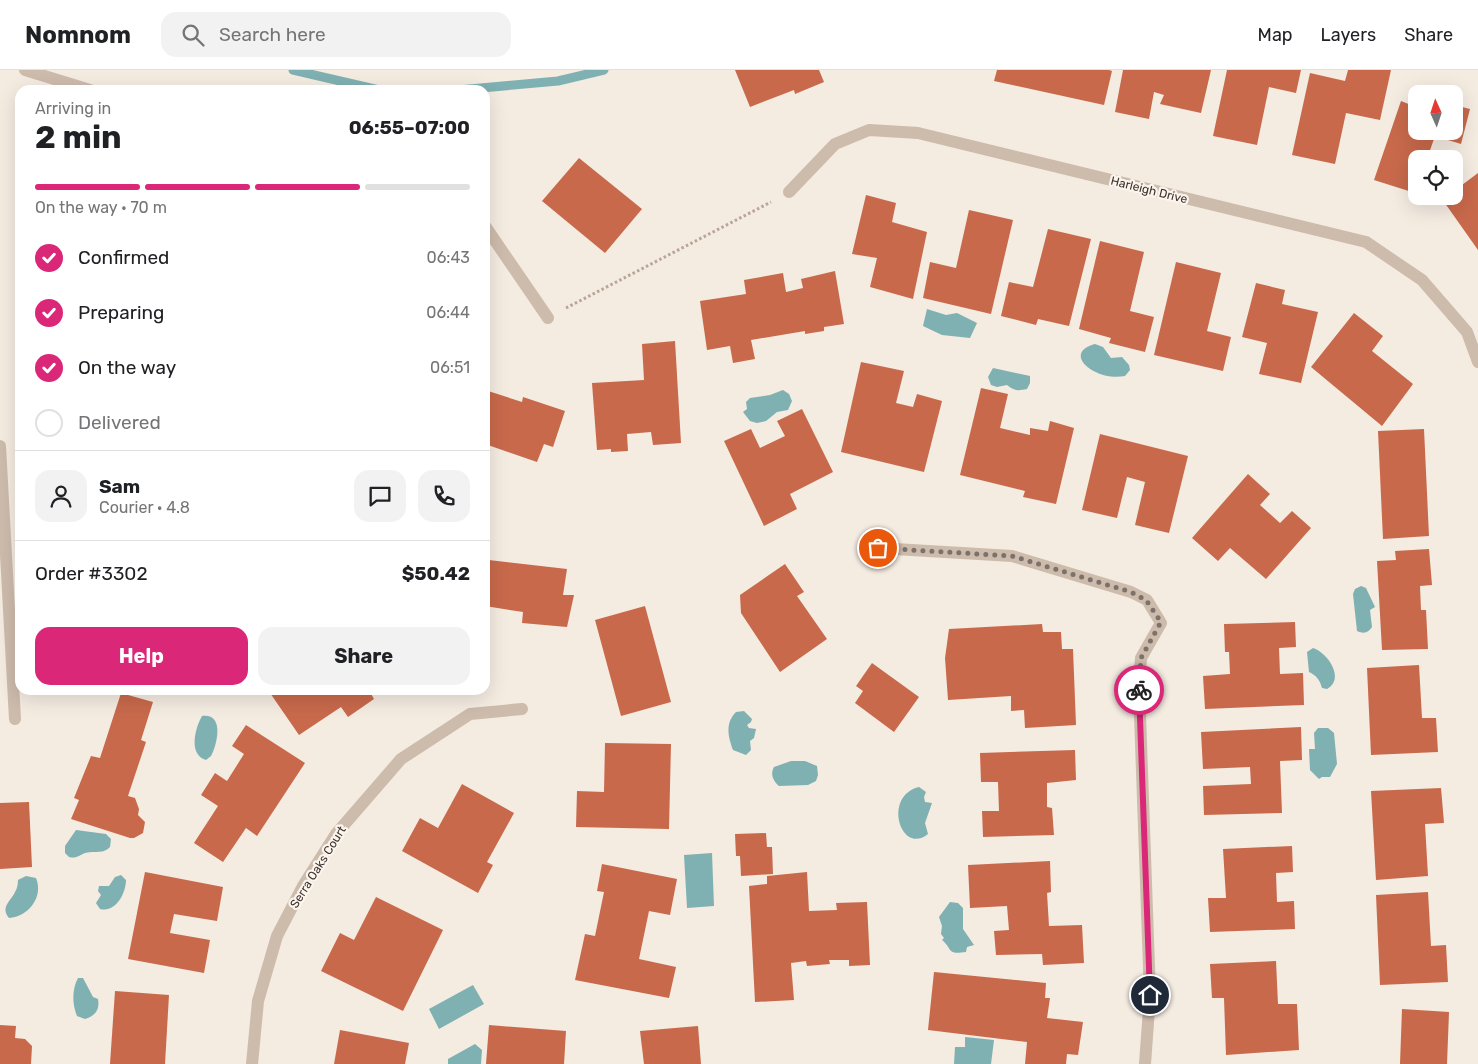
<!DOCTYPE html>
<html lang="en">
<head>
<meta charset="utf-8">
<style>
  body { margin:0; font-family:Rubik,sans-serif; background:#f2f2f2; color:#202124; height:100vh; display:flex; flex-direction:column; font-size:19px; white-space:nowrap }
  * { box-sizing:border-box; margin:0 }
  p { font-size:16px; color:#757577 }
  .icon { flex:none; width:28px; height:28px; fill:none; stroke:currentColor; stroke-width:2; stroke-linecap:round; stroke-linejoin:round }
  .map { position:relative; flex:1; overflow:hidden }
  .side { position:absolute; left:15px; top:15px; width:475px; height:610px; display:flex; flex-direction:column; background:#fff; border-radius:15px; box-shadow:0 5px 20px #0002 }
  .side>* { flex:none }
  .needle { width:32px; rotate:357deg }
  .buttons { position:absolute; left:1408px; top:15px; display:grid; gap:10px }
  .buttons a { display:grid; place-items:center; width:55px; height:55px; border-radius:10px; background:#fff; box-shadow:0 5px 20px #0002; font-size:25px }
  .pin { position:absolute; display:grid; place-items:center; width:42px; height:42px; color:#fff; margin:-21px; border:2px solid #fff; border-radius:50%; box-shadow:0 1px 5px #0007 }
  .courier { position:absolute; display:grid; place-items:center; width:50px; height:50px; margin:-25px; border:4px solid #db2777; border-radius:50%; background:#fff; color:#222; box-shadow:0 1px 6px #0007 }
  .headline em { font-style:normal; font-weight:700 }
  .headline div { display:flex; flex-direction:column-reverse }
  .headline { display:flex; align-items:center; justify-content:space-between; height:85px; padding:0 20px }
  h1 { font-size:32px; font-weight:700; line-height:38px }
  .bar { display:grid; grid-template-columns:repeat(4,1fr); gap:8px 5px; align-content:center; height:60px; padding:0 20px }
  .bar i { height:6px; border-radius:4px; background:#e0e0e0 }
  .bar .selected { background:#db2777 }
  .bar p { grid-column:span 4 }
  .line { display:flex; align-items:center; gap:12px; padding:0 20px; border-top:1px solid #e0e0e0 }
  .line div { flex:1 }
  .round { display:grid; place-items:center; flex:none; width:52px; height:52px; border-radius:15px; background:#f2f2f2 }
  ol { padding:0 20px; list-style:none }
  li { display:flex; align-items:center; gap:15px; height:55px }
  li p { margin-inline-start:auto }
  li .icon { padding:5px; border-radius:50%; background:#db2777; color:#fff; stroke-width:4 }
  li:last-child { color:#757577 }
  li i { width:28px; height:28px; border:2px solid #e0e0e0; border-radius:50% }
  .cta { display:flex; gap:10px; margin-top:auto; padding:10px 20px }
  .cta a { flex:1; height:58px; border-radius:15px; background:#db2777; color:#fff; font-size:20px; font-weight:700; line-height:58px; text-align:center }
  .cta a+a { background:#f2f2f2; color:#202124 }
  header { display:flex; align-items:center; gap:30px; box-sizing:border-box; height:70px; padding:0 25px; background:#fff; border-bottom:1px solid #e0e0e0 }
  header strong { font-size:24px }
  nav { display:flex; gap:28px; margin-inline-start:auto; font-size:18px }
  .search { width:350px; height:45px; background:#f2f2f2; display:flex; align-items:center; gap:12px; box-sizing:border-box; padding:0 18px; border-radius:15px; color:#757577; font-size:19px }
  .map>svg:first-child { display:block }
  .water { fill:#7fb0b2 }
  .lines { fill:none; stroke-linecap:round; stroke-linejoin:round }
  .stream { stroke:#7fb0b2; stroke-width:9 }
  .building { fill:#c8694b }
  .path { stroke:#b9a596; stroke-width:3; stroke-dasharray:2.5 2.5; stroke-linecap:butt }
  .minor { stroke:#cdbbac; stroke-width:12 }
  .done { stroke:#7c716b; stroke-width:5; stroke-dasharray:0 9 }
  .route { stroke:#db2777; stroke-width:6 }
  .labels { text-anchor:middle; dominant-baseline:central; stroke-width:4.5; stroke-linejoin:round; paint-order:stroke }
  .street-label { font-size:12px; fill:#3b302b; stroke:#fbf5ee }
</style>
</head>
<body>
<header>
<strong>Nomnom</strong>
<div class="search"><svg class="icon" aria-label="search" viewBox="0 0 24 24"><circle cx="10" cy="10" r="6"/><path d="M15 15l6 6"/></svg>Search here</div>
<nav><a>Map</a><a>Layers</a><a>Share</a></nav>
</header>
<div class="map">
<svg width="1478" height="994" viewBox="0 0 1478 994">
  <rect width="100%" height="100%" fill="#f4ebe1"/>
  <g class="water">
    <polygon points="927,239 946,245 957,243 977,253 970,268 942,265 923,256"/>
    <path d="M1095,274l8,3 8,11 11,-1 7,8 1,5 -5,6c-30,6 -64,-23 -30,-32z"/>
    <path d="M993,298l37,8v7l-3,6c-9,2 -13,2 -20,-4l-10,2 -6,-2 -3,-8z"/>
    <polygon points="783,320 789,324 792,331 788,340 777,342 766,351 757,353 750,351 743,342 747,339 746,332 750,328 770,325"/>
    <path d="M1361,516l5,2 9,19 -5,3 2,17c-4,6 -8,7 -15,4l-4,-37 2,-5z"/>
    <path d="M1313,578c14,4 33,31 14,41l-5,-1c-2,-8 -6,-13 -13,-16l-2,-20z"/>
    <path d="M744,641l8,8 -1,3 -4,3 2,3 7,1 -2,9 -4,3 1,9 -5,5 -13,-5c-5,-14 -8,-27 3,-38z"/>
    <path d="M202,646c23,-3 15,29 9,40l-5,4c-18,-5 -11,-32 -4,-44z"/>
    <polygon points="1318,658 1328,658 1334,663 1337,694 1330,707 1322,707 1319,709 1310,700 1309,679 1315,679 1314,663"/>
    <path d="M791,691h14l12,5 1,9 -2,6 -8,4 -29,1c-6,-5 -9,-12 -5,-19z"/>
    <path d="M919,717l7,5 -2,5 1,5 7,1 -7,20 3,11c-27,22 -46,-38 -9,-47z"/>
    <path d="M76,760l30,4 5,5 -1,8c-8,8 -15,3 -25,6 -6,2 -8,6 -16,4l-4,-4v-7z"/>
    <polygon points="712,783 714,836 687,838 684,785"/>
    <path d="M121,805l5,5c0,13 -10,33 -26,29l-4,-6 5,-8 -3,-4 1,-5h10l6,-9z"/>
    <path d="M26,806l10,2c8,19 -8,39 -27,40 -9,-11 2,-17 6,-26 2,-3 3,-8 3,-12z"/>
    <path d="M950,832l8,1 5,5v21l11,16 -7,2 -1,5c-20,3 -13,-3 -24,-12l2,-2 -3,-4 1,-8 -3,-9z"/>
    <path d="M78,908h5l10,19 5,2c2,11 -3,17 -13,20l-8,-3c-5,-12 -5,-27 1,-38z"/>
    <polygon points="473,915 484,934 439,959 429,939"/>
    <polygon points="965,967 994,970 991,994 954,994 955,977 965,977"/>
    <polygon points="475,974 482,980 481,994 448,994 448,989"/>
  </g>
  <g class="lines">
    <g class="stream">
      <polyline points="293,0 379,20"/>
      <polyline points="459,20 558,11 604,0"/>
    </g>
  </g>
  <g class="building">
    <polygon points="735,0 819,0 824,12 795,24 794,20 750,37"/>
    <polygon points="997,0 1109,0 1112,1 1104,35 994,11"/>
    <polygon points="1123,0 1211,0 1201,43 1160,34 1164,25 1154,22 1149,49 1115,42"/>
    <polygon points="1227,0 1301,0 1296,23 1269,17 1257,75 1213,66"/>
    <polygon points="1348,0 1391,0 1380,50 1346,43 1335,94 1292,85 1310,3 1345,11"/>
    <polygon points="1401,31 1416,37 1416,61 1454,61 1454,35 1470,39 1461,74 1435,66 1427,89 1416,89 1415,123 1374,110"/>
    <polygon points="579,88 642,139 605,183 542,131"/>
    <polygon points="1478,103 1478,180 1442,129 1446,126 1454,126 1454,121"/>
    <polygon points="866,125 896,133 892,152 927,162 913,229 870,217 877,188 852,184"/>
    <polygon points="969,140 1013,150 991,244 923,228 930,192 956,198"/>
    <polygon points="1048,159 1091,169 1069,256 1038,249 1036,255 1001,246 1009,212 1033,217"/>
    <polygon points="1100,171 1144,182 1130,241 1154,247 1145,282 1109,273 1111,268 1079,259"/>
    <polygon points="1176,192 1221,203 1207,261 1231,267 1223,301 1154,285"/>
    <polygon points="835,201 844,254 824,257 824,261 805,264 805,261 751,270 755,289 733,293 730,276 707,280 700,231 746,224 744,210 783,203 786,222 803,218 801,209"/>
    <polygon points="1256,213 1285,220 1282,234 1318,242 1301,313 1259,304 1267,273 1242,267"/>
    <polygon points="1354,243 1383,266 1372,281 1413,314 1382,356 1311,297"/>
    <polygon points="675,271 681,373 653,375 651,362 627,364 628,381 611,382 611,379 597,380 592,313 644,310 642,274"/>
    <polygon points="861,292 904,301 896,333 913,337 917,324 942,331 924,402 841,382"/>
    <polygon points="981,318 1008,324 1000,358 1030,365 1030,358 1048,361 1050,351 1074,358 1056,434 1023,427 1025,421 960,405"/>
    <polygon points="485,320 522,332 523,327 565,341 553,377 544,374 537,392 485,374"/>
    <polygon points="802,339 833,402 790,424 797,439 764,456 724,371 751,359 760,378 785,366 777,351"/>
    <polygon points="1424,359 1429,466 1383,469 1378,361"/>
    <polygon points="1100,364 1188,386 1169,463 1135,455 1145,412 1127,407 1117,448 1082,440"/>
    <polygon points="1248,404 1270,424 1260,435 1280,453 1292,441 1311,458 1266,509 1230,478 1218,491 1192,468"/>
    <polygon points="1429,479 1432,515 1420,516 1421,540 1426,540 1428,579 1382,580 1377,491 1396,490 1395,481"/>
    <polygon points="489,490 567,499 563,525 574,525 567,557 522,553 523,542 485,536"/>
    <polygon points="785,494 804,522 797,526 827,569 780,602 741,543 740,525"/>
    <polygon points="645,536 671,632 621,646 595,550"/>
    <polygon points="1295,552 1296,577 1279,578 1280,604 1303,603 1304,635 1205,639 1203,606 1230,604 1229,582 1225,582 1224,554"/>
    <polygon points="1042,554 1043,562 1061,562 1062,579 1073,579 1076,655 1025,658 1024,640 1011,641 1011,626 948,630 945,588 949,559"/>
    <polygon points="872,593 919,627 894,662 855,633 863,621 856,616"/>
    <polygon points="1419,595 1422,648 1436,648 1438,682 1371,685 1367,598"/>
    <polygon points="268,620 369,620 374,629 348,647 341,637 299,665"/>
    <polygon points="121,623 153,632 141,670 146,672 128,726 135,728 139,739 138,745 145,752 143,763 134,768 130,768 71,749 79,730 74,728 91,686 100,688"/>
    <polygon points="246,655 305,693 257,766 246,758 223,792 194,773 218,736 201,725 215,703 227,711 244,684 232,676"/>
    <polygon points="1301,657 1302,690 1280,691 1282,743 1204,745 1203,716 1251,714 1250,697 1203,699 1201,662"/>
    <polygon points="605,673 671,674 669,759 576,757 577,721 604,722"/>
    <polygon points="1075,680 1076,710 1047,713 1047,737 1052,738 1054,765 983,767 982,741 999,741 998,712 981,712 980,683"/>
    <polygon points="462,714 514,743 487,792 493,795 478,823 402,781 420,748 438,758"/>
    <polygon points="1441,718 1444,753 1425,754 1428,806 1376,810 1371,721"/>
    <polygon points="29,732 32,797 0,799 0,733"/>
    <polygon points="766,763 767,777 772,777 773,804 741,806 740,786 736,786 735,764"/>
    <polygon points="1292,776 1293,802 1276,803 1277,832 1294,831 1295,859 1210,862 1208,828 1226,828 1223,779"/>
    <polygon points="1050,791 1051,822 1047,823 1049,856 1082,855 1084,893 1043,895 1042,884 996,885 994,861 1009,860 1007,836 970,838 968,795"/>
    <polygon points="602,794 677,809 670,845 649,841 639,889 676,897 669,928 575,910 585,864 595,866 604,822 597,821"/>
    <polygon points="145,802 223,817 217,851 174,844 170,863 210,870 204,903 128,889"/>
    <polygon points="807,802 809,841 837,840 836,833 867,832 870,895 849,896 849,890 829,890 830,894 807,896 806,891 791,893 794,930 755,932 749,816 767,814 767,806"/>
    <polygon points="1428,822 1431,876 1446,875 1448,912 1380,915 1376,825"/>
    <polygon points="376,827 443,860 403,941 321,901 340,863 354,870"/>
    <polygon points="1276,891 1278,934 1297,934 1299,980 1226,985 1224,928 1212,928 1210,894"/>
    <polygon points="934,902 1046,913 1045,928 1050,928 1047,948 1083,952 1078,985 1067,984 1066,994 1025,994 1027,972 928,960"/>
    <polygon points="115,921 169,925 165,994 110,994"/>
    <polygon points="1402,939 1449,942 1447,994 1400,994"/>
    <polygon points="0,955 16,956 15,968 25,969 32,976 31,994 0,994"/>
    <polygon points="489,955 566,961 564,994 486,994"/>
    <polygon points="698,956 701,994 644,994 640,961"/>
    <polygon points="340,960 409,973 405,994 334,994"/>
  </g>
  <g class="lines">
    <polyline class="path" points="566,238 771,132"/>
    <g class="minor">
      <polyline points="25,0 90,20"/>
      <polyline points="789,122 835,74 869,60 918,63 1366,172 1422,210 1467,262 1478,292"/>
      <polyline points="485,156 548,248"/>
      <polyline points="0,376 15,649"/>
      <polyline points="878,478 1012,486 1131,522 1147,530 1161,553 1141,588 1139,617 1150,925 1145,994"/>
      <polyline points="252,994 258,931 277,866 303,816 336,764 401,689 470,644 522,639"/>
    </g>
  </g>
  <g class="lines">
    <polyline class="done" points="878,478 1012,486 1131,522 1146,530 1161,552 1141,588 1139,620"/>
    <polyline class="route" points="1139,620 1150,925"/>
  </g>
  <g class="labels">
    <g class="street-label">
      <text transform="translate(1149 120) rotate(14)">Harleigh Drive</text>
      <text transform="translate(318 797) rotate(-58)">Serra Oaks Court</text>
    </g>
  </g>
</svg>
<div class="buttons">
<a><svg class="needle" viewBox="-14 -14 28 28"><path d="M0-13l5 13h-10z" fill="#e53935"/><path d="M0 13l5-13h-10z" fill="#757577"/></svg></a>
<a><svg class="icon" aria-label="locate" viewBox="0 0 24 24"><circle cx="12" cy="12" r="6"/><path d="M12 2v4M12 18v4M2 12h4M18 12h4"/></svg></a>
</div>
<div class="pin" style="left:878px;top:478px;background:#ea580c"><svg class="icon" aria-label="bag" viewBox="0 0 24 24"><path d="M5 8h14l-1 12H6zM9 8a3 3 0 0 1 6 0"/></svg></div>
<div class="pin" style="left:1150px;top:925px;background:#1f2937"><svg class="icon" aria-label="home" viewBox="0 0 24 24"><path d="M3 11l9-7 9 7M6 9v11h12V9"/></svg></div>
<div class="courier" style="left:1139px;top:620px"><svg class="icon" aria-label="bike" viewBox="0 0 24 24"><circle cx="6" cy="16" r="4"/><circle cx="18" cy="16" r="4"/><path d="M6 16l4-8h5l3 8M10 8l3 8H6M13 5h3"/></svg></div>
<section class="side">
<div class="headline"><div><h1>2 min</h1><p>Arriving in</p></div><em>06:55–07:00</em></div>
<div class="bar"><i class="selected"></i><i class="selected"></i><i class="selected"></i><i></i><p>On the way · 70 m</p></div>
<ol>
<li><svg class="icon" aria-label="check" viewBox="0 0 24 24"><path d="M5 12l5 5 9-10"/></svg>Confirmed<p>06:43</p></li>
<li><svg class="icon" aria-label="check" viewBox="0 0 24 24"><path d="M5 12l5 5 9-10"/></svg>Preparing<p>06:44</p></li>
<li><svg class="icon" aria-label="check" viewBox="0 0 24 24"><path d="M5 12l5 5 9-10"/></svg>On the way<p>06:51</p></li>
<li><i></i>Delivered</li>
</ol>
<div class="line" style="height:90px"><a class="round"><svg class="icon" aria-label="person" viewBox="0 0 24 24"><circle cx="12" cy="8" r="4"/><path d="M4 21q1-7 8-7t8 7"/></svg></a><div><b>Sam</b><p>Courier · 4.8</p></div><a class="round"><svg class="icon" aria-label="chat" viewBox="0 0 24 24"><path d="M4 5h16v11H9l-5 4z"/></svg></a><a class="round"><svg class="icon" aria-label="phone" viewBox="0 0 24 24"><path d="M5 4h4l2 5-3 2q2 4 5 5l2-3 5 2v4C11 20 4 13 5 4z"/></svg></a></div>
<div class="line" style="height:65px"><div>Order #3302</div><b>$50.42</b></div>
<div class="cta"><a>Help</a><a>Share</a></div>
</section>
</div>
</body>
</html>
